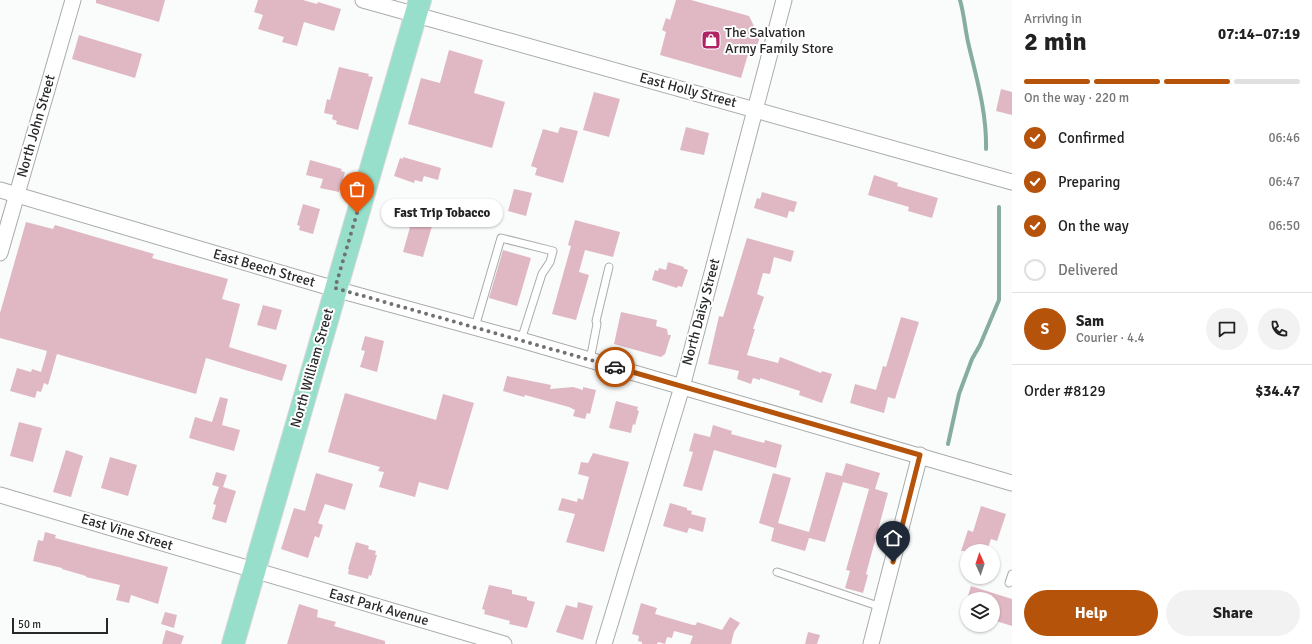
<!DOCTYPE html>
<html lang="en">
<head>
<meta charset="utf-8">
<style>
  body { margin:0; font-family:Signika,sans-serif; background:#f2f2f2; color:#222; height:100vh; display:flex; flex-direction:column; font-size:15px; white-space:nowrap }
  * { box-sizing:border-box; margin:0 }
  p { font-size:13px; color:#767676 }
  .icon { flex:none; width:22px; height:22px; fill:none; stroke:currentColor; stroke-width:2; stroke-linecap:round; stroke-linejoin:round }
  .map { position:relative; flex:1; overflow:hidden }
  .drawer { display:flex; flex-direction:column; background:#fff; width:300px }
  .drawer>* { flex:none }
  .needle { width:26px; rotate:357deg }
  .controls { position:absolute; left:960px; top:544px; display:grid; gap:8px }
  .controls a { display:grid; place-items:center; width:40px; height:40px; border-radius:50%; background:#fff; box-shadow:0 1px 3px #0004; font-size:20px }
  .scale { position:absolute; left:12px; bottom:10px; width:96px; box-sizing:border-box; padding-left:4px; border:2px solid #272827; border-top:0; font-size:11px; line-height:14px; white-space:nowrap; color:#272827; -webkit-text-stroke:3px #fff; paint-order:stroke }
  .pin { position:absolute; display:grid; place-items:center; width:34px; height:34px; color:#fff; margin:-41px -17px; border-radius:50% 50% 50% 0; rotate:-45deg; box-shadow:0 0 4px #0007 }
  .pin .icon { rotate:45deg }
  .courier { position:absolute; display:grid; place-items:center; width:40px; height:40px; margin:-20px; border:3px solid #b45309; border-radius:50%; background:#fff; color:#222; box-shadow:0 1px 5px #0007 }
  .bubble { position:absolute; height:28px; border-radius:14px; background:#fff; box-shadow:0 1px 3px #0004; font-size:13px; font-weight:800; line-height:28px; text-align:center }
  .head em { font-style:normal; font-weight:800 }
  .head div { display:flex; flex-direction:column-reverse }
  .head { display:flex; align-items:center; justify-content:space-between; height:68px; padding:0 12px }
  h1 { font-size:26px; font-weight:800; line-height:30px }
  .bar { display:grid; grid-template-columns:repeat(4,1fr); gap:6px 4px; align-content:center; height:48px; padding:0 12px }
  .bar i { height:5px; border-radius:3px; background:#e0e0e0 }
  .bar .current { background:#b45309 }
  .bar p { grid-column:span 4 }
  .line { display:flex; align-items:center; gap:10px; padding:0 12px; border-top:1px solid #e0e0e0 }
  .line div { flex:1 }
  .round { display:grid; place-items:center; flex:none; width:42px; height:42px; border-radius:21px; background:#f2f2f2 }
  ol { padding:0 12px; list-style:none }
  li { display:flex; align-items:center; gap:12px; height:44px }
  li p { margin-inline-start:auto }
  li .icon { padding:4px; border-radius:50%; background:#b45309; color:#fff; stroke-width:4 }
  li:last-child { color:#767676 }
  li i { width:22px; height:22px; border:2px solid #e0e0e0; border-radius:50% }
  .action { display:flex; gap:8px; margin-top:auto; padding:8px 12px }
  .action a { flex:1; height:46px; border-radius:24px; background:#b45309; color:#fff; font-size:16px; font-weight:800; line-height:46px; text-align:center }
  .action a+a { background:#f2f2f2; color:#222 }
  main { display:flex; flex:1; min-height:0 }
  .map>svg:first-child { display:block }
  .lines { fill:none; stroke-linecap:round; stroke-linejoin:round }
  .stream { stroke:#86ad9f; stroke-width:4 }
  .building { fill:#e0b8c4 }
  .lane-casing { stroke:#a8acaa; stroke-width:9 }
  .street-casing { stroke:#a8acaa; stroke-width:17 }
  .primary-casing { stroke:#d8d8d8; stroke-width:24 }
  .lane { stroke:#fff; stroke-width:7 }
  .street { stroke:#fff; stroke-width:15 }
  .primary { stroke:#97dfca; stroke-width:22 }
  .done { stroke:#707271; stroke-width:4; stroke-dasharray:0 7.2 }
  .route { stroke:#b45309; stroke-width:5 }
  .labels { text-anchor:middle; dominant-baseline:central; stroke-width:4; stroke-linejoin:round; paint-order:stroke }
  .poi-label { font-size:14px; fill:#272827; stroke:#fff; text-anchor:start }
  .street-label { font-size:14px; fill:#272827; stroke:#fff }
</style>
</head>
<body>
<main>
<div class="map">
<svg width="1012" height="644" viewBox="0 0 1012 644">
  <rect width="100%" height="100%" fill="#f9fcfb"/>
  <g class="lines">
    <g class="stream">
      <path d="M960,0c4,14 5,28 8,42 8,35 19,70 18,107"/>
      <polyline points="948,444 959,394 972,359 980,345 999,300 999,207"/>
    </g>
  </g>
  <g class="building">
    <polygon points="96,0 165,0 159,22 96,3"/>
    <polygon points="258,0 303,0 317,4 318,2 341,9 334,31 304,22 297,46 282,42 284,37 258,29 263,15 254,12"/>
    <polygon points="676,0 691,0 749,16 755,28 754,34 760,37 757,46 751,44 741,78 660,55 666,32 662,30 666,18 670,20"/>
    <polygon points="79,35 142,54 135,78 72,59"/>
    <polygon points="449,50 483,60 474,93 505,102 492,148 408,124 421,78 440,83"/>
    <polygon points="339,67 369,74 368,76 373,77 358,130 336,124 337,121 332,119 333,115 324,113 327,99 330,100"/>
    <polygon points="1001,89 1012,92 1012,115 996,111"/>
    <polygon points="594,92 620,99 609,137 583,130"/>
    <polygon points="560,127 578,131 563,183 535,175 537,168 531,166 543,129 558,133"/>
    <polygon points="686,127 709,133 704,155 680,150"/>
    <polygon points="403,157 441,168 438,180 424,176 422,182 415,180 414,183 394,176 400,158 403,159"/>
    <polygon points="310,160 342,169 341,171 345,172 339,192 320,188 323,179 306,175"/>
    <polygon points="874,175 898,183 897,186 938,198 932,218 908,211 909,207 868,195"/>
    <polygon points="514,189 532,193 526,216 508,211"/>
    <polygon points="762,192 797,202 794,212 789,211 787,218 754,208 757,198 760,199"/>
    <polygon points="303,204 320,209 313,234 299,230 300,226 297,225"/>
    <polygon points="412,220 432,226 423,257 403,252"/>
    <polygon points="575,220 620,232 613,257 585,250 579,272 589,275 576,320 552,314 571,246 568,245"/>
    <polygon points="26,222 53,229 55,225 82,233 154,254 152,258 228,279 222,299 240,304 229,347 287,365 282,381 206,358 196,394 57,354 48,385 44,383 41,392 37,391 35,398 10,391 17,368 31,372 32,369 41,372 47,351 0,338 0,313"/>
    <polygon points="747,238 794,251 791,262 774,257 770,274 763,273 757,294 764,297 753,329 755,329 747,355 778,363 780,357 821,373 822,371 832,374 822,403 799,395 800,391 760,378 760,380 753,378 751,384 737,379 739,371 708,364 719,316 723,317"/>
    <polygon points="503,250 531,258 517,306 489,298"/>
    <polygon points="668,262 684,267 683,268 688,270 682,287 678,286 677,288 652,280 655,270 658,271 659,268 666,270"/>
    <polygon points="263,305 282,310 276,330 257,325"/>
    <polygon points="621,312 657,320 656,326 667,329 668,335 671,335 665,354 661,357 614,344"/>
    <polygon points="901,317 919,322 895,399 888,397 884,413 850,403 855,384 876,390 883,366 886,367"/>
    <polygon points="365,336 384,341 377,372 360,367 365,351 361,350"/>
    <polygon points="507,376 551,385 550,389 573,387 583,390 583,387 596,390 590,414 587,413 585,419 573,416 575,410 569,407 525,395 524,397 503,391"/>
    <polygon points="345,393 436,420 443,394 474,403 448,490 419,482 415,497 379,487 384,472 378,471 380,467 328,452"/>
    <polygon points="220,397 228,399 222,425 240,430 234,451 189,438 195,417 212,422"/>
    <polygon points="616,401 638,407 637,410 639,411 635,425 633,424 631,433 609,428"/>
    <polygon points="19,422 42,428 33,462 10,456"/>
    <polygon points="713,425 732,431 731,434 764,443 765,440 782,445 776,468 714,450 702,491 683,486 693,452 689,451 694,433 710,437"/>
    <polygon points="66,450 83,456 71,497 53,492"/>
    <polygon points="593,453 629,462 604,552 566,542 575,514 558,510 562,498 577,502 578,498 583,500 589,477 578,474 581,462 588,463"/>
    <polygon points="110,457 137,465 128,496 101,488"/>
    <polygon points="846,463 880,473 875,489 888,493 866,574 868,575 863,593 845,588 850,571 846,570 869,489 843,482 825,542 809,538 805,551 771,541 774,528 759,523 773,473 791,478 778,523 809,532 826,472 842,476"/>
    <polygon points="216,472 227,475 223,487 236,491 226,523 212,519 216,505 213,504 219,487 212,485"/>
    <polygon points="316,473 353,484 345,510 325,504 318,523 323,525 319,538 315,536 308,558 281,549 294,508 305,511"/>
    <polygon points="670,503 687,508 687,510 692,511 691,514 706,518 703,532 689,528 687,533 663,526"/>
    <polygon points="981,506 1006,514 997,541 991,539 987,551 961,551 968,530 973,532"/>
    <polygon points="45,532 56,535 55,538 168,567 158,604 131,595 129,603 116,600 120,585 86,577 86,576 62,569 62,568 33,561 38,540 43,541"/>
    <polygon points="356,542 369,546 368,549 376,551 375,555 377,555 371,576 369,575 368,579 348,574 349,569 348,569"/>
    <polygon points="489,585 512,590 512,594 527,597 527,600 535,602 527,628 509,624 510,621 484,614 485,610 482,609"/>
    <polygon points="971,586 1012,599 1012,626 993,620 993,599 967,599"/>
    <polygon points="578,602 593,606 583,640 556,632 566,605 577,608"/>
    <polygon points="641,603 657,608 655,614 693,625 696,625 697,622 722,630 730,617 740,623 734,632 731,644 690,644 693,636 674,631 672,638 667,637 665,644 658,642 657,644 642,644 642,642 638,641 639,636 632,634"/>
    <polygon points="299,604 318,610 317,617 336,622 334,626 385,641 385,644 287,644"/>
    <polygon points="165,612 177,615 174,628 161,624"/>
    <polygon points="166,630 184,636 181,644 162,644"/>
    <polygon points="808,632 820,635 817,644 805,644"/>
  </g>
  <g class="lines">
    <g class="lane-casing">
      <g id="lane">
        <polyline points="475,327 501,238 553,251 550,262 542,274 521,340"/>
        <polyline points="590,360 597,324 596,321 609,267"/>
        <polyline points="777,572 881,607"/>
        <polyline points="1009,583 1012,574"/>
      </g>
    </g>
    <g class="street-casing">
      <g id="street">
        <polyline points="363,0 1012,182"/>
        <polyline points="0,190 335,289 521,340 1012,483"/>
        <polyline points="0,253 73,0"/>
        <polyline points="0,495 504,644"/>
        <polyline points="604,644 682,387 784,0"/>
        <polyline points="871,644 920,455"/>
      </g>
    </g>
    <g class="primary-casing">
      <polyline id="primary" points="233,644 420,0"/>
    </g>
    <use href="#lane" class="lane"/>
    <use href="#street" class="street"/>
    <use href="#primary" class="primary"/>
  </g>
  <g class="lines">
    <polyline class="done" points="357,213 335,288 615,367"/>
    <polyline class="route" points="615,367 920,455 893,562"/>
  </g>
  <defs>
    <g id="shop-square" transform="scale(1)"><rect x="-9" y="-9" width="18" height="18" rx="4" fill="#ae2364" stroke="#fff"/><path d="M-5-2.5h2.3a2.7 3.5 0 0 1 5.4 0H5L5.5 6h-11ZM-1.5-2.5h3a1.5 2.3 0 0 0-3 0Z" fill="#fff"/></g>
  </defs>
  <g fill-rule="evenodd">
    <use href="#shop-square" x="711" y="40"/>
  </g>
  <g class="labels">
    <g class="poi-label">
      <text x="725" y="32">The Salvation<tspan x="725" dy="16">Army Family Store</tspan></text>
    </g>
    <g class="street-label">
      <text transform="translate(688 90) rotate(15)">East Holly Street</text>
      <text transform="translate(36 126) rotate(-74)">North John Street</text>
      <text transform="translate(264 268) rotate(16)">East Beech Street</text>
      <text transform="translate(701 312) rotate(-75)">North Daisy Street</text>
      <text transform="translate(312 368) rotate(-74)">North William Street</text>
      <text transform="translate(127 532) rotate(17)">East Vine Street</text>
      <text transform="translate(379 607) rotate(16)">East Park Avenue</text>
    </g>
  </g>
</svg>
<div class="controls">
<a><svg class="needle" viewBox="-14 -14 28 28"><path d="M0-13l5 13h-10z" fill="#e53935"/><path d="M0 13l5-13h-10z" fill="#767676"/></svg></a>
<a><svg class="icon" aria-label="layers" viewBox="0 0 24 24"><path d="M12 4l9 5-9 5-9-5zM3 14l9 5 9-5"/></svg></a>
</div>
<div class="scale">50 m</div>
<div class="pin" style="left:357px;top:213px;background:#ea580c"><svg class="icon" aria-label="bag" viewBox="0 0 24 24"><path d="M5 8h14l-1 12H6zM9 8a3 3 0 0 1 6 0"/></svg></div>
<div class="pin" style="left:893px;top:562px;background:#1f2937"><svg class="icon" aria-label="home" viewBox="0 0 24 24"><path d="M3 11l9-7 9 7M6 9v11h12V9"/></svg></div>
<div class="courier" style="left:615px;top:367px"><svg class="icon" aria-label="car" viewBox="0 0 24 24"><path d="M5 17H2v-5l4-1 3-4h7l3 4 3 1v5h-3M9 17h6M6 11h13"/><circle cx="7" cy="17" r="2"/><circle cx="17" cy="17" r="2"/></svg></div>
<div class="bubble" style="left:381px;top:199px;width:122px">Fast Trip Tobacco</div>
</div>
<section class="drawer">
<div class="head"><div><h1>2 min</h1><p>Arriving in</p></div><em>07:14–07:19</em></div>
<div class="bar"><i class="current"></i><i class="current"></i><i class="current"></i><i></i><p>On the way · 220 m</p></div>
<ol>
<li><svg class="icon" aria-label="check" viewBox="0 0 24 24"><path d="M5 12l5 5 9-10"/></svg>Confirmed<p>06:46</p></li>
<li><svg class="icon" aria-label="check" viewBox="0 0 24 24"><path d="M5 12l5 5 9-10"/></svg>Preparing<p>06:47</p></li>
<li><svg class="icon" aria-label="check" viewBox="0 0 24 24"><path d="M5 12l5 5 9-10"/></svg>On the way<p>06:50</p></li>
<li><i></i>Delivered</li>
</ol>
<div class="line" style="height:72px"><b class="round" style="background:#b45309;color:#fff">S</b><div><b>Sam</b><p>Courier · 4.4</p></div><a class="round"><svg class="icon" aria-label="chat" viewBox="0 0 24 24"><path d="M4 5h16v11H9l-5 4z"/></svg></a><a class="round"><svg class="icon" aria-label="phone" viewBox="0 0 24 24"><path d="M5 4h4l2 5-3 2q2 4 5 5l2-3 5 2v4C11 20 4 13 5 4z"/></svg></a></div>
<div class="line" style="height:52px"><div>Order #8129</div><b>$34.47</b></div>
<div class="action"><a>Help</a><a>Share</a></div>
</section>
</main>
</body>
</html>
